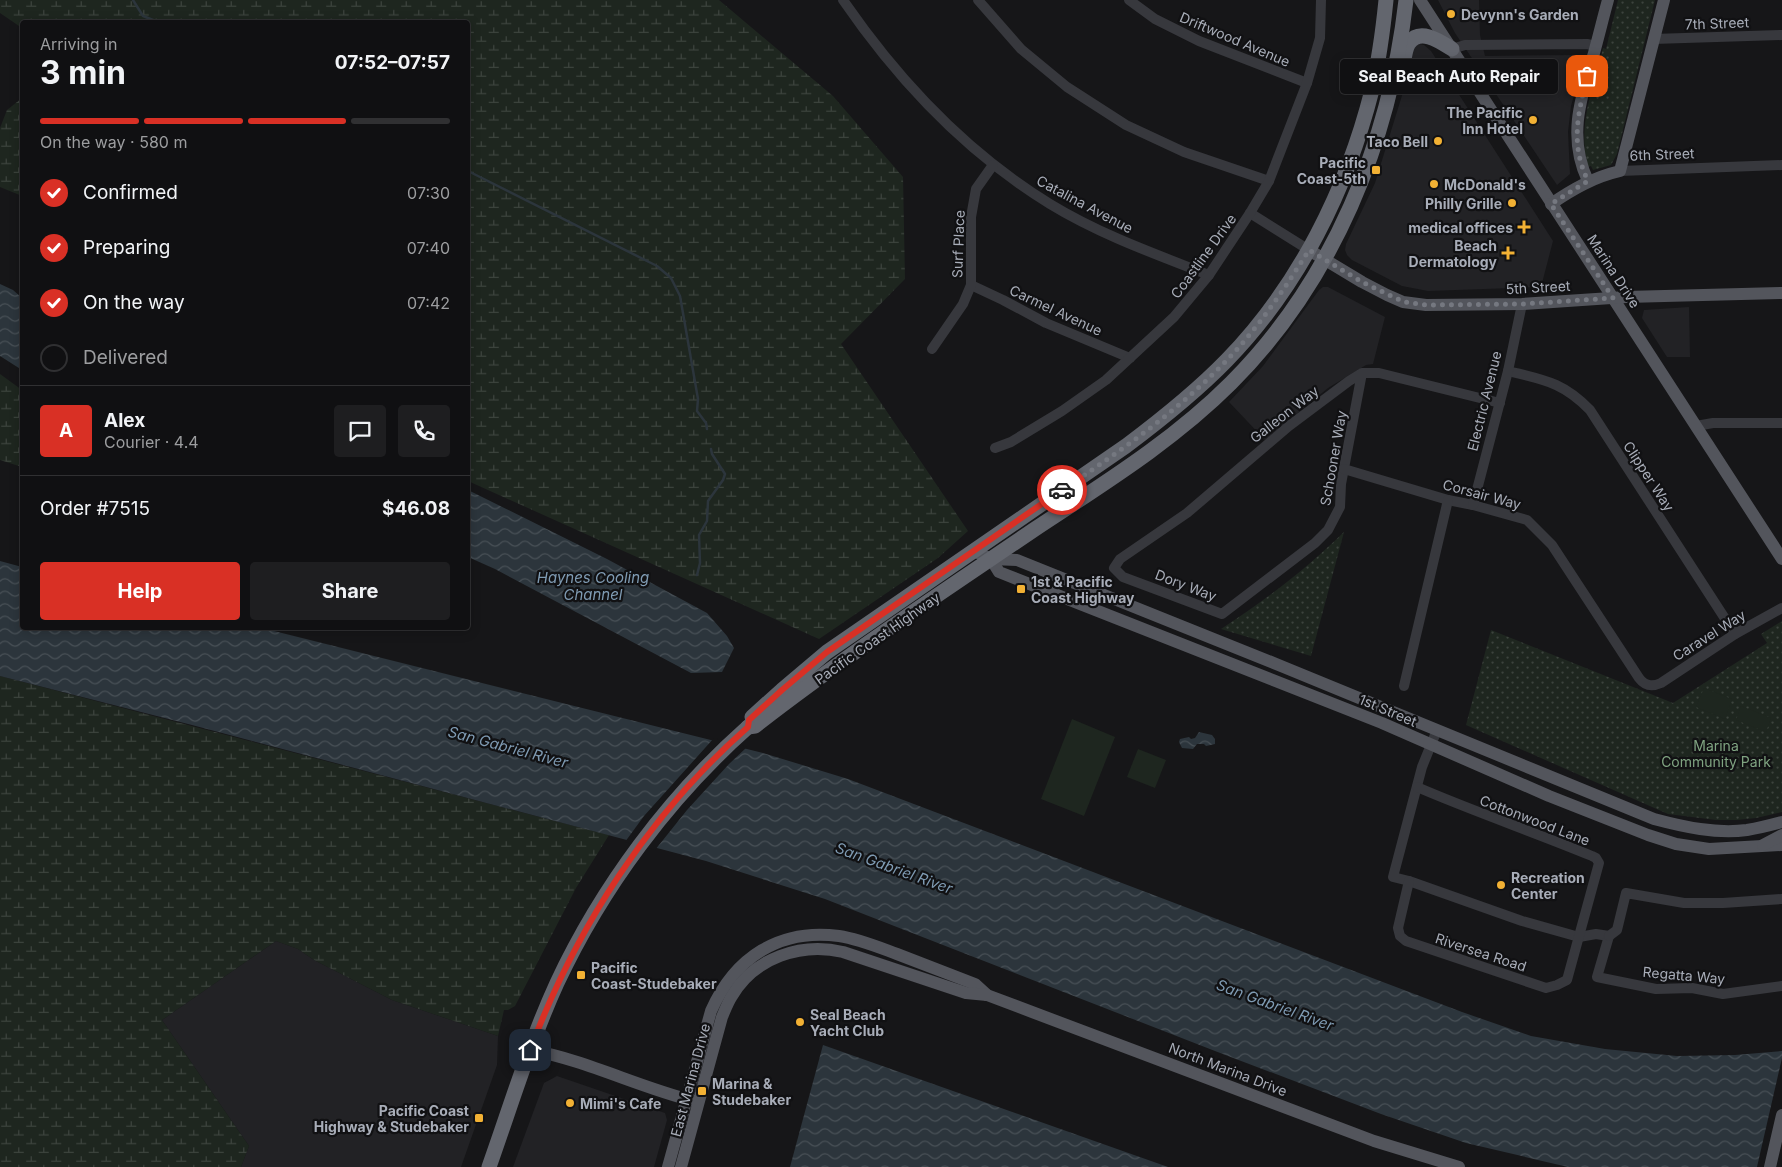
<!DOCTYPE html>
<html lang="en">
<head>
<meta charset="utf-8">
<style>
  body { margin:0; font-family:Inter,sans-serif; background:#1e1e20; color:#f1f3f6; height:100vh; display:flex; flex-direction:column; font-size:19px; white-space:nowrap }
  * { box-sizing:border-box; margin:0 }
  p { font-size:16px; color:#9c9d9f }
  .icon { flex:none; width:28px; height:28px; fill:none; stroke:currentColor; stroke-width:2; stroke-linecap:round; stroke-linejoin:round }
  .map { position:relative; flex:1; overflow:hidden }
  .side { position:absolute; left:20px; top:20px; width:450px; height:610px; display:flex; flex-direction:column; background:#101012; border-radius:5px; box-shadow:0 2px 12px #0003,0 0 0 1px #303032 }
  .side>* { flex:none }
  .pin { position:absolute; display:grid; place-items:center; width:42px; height:42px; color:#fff; margin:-21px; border-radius:10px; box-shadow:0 2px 8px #0006 }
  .courier { position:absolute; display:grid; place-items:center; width:50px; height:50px; margin:-25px; border:4px solid #d93025; border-radius:50%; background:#fff; color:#222; box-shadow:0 1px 6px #0007 }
  .bubble { position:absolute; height:35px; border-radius:5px; background:#101012; box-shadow:0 2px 12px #0003,0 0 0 1px #303032; font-size:16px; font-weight:700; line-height:35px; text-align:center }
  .overview em { font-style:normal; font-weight:700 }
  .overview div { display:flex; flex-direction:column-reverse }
  .overview { display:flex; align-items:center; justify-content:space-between; height:85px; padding:0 20px }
  h1 { font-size:32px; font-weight:700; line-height:38px }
  .bar { display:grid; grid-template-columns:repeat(4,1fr); gap:8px 5px; align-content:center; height:60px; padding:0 20px }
  .bar i { height:6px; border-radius:4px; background:#303032 }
  .bar .active { background:#d93025 }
  .bar p { grid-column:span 4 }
  .line { display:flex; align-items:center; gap:12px; padding:0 20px; border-top:1px solid #303032 }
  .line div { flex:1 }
  .round { display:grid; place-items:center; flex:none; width:52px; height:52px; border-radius:5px; background:#1e1e20 }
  ol { padding:0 20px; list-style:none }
  li { display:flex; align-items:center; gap:15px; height:55px }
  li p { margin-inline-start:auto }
  li .icon { padding:5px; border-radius:50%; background:#d93025; color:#fff; stroke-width:4 }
  li:last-child { color:#9c9d9f }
  li i { width:28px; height:28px; border:2px solid #303032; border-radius:50% }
  .primary-button { display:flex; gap:10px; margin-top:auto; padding:10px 20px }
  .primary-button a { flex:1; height:58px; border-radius:5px; background:#d93025; color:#fff; font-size:20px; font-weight:700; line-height:58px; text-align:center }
  .primary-button a+a { background:#1e1e20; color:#f1f3f6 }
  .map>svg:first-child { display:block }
  .built { fill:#222225 }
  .green { fill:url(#green-dots) }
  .wetland { fill:url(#wetland-marsh) }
  .pitch { fill:#1e261f }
  .water { fill:url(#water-waves) }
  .pier { fill:#161618 }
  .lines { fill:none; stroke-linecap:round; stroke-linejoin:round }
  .stream { stroke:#2c353c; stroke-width:2.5 }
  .minor { stroke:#37383d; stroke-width:10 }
  .major { stroke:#53555c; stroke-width:12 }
  .highway { stroke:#63666e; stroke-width:15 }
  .done { stroke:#757880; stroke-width:5; stroke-dasharray:0 9 }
  .route { stroke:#d93025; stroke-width:6 }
  .poi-dot { fill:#f2b134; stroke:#111113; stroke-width:2 }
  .labels { text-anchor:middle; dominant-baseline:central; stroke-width:4.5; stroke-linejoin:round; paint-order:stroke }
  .poi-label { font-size:14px; font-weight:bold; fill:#a8adb8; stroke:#111113; text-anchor:start }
  .street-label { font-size:14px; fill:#a8adb8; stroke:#111113 }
  .park-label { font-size:14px; fill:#7fa381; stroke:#111113 }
  .water-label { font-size:15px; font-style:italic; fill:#7f9bb3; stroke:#111113 }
</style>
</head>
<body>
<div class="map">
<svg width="1782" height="1167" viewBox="0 0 1782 1167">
  <defs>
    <pattern id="green-dots" width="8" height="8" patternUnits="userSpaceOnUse" patternTransform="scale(1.25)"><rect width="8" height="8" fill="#1e261f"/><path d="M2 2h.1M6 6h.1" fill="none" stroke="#3c433d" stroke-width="1.8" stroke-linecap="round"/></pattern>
    <pattern id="wetland-marsh" width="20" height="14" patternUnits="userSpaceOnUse" patternTransform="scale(1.25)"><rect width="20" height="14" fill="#1e261f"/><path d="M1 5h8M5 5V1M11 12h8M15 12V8" fill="none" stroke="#3c433d"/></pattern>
    <pattern id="water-waves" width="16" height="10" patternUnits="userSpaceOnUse" patternTransform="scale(1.25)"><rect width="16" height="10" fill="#2c353c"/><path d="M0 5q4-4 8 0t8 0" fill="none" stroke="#485056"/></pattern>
  </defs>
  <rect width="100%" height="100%" fill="#161618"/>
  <g class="built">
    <polygon points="1438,0 1479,0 1480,35 1485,56 1582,55 1584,59 1571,106 1568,132 1570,174 1557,185 1455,33"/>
    <polygon points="1419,44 1424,45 1431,51 1553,241 1541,287 1428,291 1402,286 1352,260 1347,255 1345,250 1346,244 1375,183 1408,76 1412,50 1415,46"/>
    <polygon points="1323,287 1328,287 1385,317 1373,364 1366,365 1328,388 1265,440 1229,402 1263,366 1319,290"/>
    <polygon points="1689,307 1690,357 1667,357 1642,318 1644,310"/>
    <polygon points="276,941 298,949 314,960 392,1000 498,1036 497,1065 461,1167 241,1167 249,1146 162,1020"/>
    <polygon points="557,1076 665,1113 667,1120 654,1167 513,1167 544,1083"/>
  </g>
  <g class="green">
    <path d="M1618,0h37l-38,154 -6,11 -18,5 -2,-4 -3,1c-11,-42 5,-78 15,-119l3,1z"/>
    <path d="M1344,532l-33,124 -90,-27c45,-29 85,-60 123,-97z"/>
    <polygon points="1782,621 1782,812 1756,818 1737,820 1716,820 1668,814 1466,725 1491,630 1673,703 1767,643 1761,634"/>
  </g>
  <g class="wetland">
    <polygon points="0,0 719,0 833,96 903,177 905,279 841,344 968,531 938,558 819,639 468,481 468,22 22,22 22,28 0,13"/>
    <polygon points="22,98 22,196 0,187 0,128 7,110"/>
    <polygon points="0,374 22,390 22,467 0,460"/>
    <polygon points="0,676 609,835 576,888 515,1006 508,1010 504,1010 498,1036 392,1000 314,960 298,949 276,941 162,1020 249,1146 241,1167 0,1167"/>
  </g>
  <g class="pitch">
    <polygon points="1704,688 1732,699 1725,719 1696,707"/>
    <polygon points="1741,706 1771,718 1766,732 1736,720"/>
    <polygon points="1072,719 1115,737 1084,816 1041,799"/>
    <polygon points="1138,749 1166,760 1155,788 1127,777"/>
  </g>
  <g class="water">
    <polygon points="0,284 13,290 22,298 22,370 0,356"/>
    <polygon points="468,490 607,559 707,613 727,636 734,648 722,672 691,673 495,569 468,557"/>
    <polygon points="0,561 22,567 22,628 262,628 763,753 848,779 1462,1012 1531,1036 1605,1049 1677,1056 1735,1055 1782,1051 1782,1167 1568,1167 1466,1143 1381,1114 1215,1051 825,899 706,861 192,725 0,676"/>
    <polygon points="1199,732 1212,735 1215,739 1215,744 1206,746 1204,744 1197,744 1193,749 1182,748 1179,742 1180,739 1189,737 1191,739 1195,738"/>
    <polygon points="823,1045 1168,1167 790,1167"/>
  </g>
  <g class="pier">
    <polygon points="714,738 747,747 729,764 687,810 655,850 625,842 644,816"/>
    <polygon points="1782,1058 1782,1167 1757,1167"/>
  </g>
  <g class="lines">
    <g class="stream">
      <polyline points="133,0 143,16 158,22"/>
      <polyline points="468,171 657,266 671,278 680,296 698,399 697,411 706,423 707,429"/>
      <polyline points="697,575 700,563 699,535 707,521 708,501 723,480 725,474 712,454 711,449"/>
    </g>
    <g class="minor">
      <path d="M843,0c55,80 124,153 207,204 49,30 105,50 159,71"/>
      <polyline points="978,0 1021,49 1067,87 1126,125 1184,152 1269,181"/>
      <polyline points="1129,0 1155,19 1199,41 1307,83"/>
      <polyline points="1653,39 1782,35"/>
      <polyline points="1452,49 1465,45 1587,44 1596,46"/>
      <polyline points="1620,171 1782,165"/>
      <polyline points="1250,213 1309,250"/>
      <polyline points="971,285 1003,300 1046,323 1130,358"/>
      <polyline points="932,349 963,304 971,285 971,217 976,189 993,165"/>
      <path d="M1508,371c36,9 55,11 82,39l145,224"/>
      <polyline points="1362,373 1341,484 1340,507 1328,530 1315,543 1222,614 1123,577 1114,568 1120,559 1187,513 1289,426 1349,381 1362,373 1379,373 1500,403"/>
      <polyline points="1696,426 1713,423 1782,423"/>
      <polyline points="995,448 1011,442 1062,411 1106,380 1174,317 1209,275 1250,213 1269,181 1307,83 1320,38 1321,0"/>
      <path d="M1344,469l104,31 25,5 54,15 25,25 87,133c6,8 13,9 22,5l74,-49 47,-26"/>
      <polyline points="1473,505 1508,371 1522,304"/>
      <polyline points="1404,686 1448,500"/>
      <polyline points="1437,730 1422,767 1393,877 1409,881 1522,921 1579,937 1596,934 1609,936"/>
      <path d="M1409,881l-11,47 2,8 6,5 140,47 11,-3 10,-5 32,-117 -3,-5 -4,-2c-58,-24 -117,-44 -175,-69"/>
      <polyline points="1609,936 1597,977 1656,989 1692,988 1723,994 1782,986"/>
      <polyline points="1609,936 1617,930 1626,893 1684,903 1723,903 1782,899"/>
    </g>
    <g class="major">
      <polyline points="1420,0 1782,559"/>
      <path d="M1588,181c-21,-44 -7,-84 6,-128 5,-18 9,-35 14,-53"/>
      <path d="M1551,204c22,-15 43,-27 69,-33l44,-171"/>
      <polyline points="1309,250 1362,282 1387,295 1403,302 1426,305 1522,304 1626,297 1782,293"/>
      <path d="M974,551l17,8 26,1 264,106 373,153c30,8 62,15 93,11 12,-2 24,-5 35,-8"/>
      <polyline points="991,559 999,572 1382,723 1549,796 1648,835 1676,844 1709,849 1782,845"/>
      <polyline points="1763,845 1782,835"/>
      <path d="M530,1050c56,10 108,37 164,51"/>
      <path d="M668,1167l43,-156c24,-54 69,-83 128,-75 20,3 39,11 58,18 26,10 52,20 78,30l12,11"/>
      <path d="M681,1167l41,-150c3,-7 6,-15 10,-21 22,-38 69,-54 111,-44l123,41 21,2 387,146 85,26"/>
      <polyline points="1770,1167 1782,1115"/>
    </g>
    <g class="highway">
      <path d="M1404,59c1,-5 2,-12 5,-16 11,-16 32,-1 43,6"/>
      <path d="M752,717l30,-27 45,-38 299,-206c36,-27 70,-54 101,-86 72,-74 120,-171 145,-270 7,-30 11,-60 14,-90"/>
      <path d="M748,727l7,-1c90,-70 186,-133 280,-197 68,-45 138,-88 196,-146 102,-102 159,-242 175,-383"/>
      <path d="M489,1167c22,-62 41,-125 68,-184 45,-96 112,-186 191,-256"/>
    </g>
  </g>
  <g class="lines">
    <path class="done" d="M1062,490c59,-39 116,-79 165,-130 32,-33 58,-72 82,-110l53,32 42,20 22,3 96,-1 91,-6 -62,-94 37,-23c-18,-37 -10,-66 -1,-105"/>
    <path class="route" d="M530,1050c46,-122 119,-236 218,-323l1,-7 33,-30 45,-38 235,-162"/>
  </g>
  <g class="poi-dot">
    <circle cx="1451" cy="14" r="5"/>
    <circle cx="1533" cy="120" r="5"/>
    <circle cx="1438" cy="141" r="5"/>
    <rect x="1371" y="165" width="10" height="10" rx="2.5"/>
    <circle cx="1434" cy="184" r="5"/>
    <circle cx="1512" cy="203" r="5"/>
    <path d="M1521.5 219.5h5v5h5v5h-5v5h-5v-5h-5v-5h5z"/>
    <path d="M1505.5 245.5h5v5h5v5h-5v5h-5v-5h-5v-5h5z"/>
    <rect x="1016" y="584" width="10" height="10" rx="2.5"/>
    <circle cx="1501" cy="885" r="5"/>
    <rect x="576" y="970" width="10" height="10" rx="2.5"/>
    <circle cx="800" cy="1022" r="5"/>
    <rect x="697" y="1086" width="10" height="10" rx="2.5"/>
    <circle cx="570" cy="1103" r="5"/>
    <rect x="474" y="1113" width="10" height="10" rx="2.5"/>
  </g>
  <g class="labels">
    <g class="poi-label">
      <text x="1461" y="14">Devynn's Garden</text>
      <text x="1523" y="112" text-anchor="end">The Pacific<tspan x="1523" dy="16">Inn Hotel</tspan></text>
      <text x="1428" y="141" text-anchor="end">Taco Bell</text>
      <text x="1366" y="162" text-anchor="end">Pacific<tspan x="1366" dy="16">Coast-5th</tspan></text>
      <text x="1444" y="184">McDonald's</text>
      <text x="1502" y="203" text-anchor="end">Philly Grille</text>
      <text x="1513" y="227" text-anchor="end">medical offices</text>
      <text x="1497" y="245" text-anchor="end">Beach<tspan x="1497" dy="16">Dermatology</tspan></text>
      <text x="1031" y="581">1st &amp; Pacific<tspan x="1031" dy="16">Coast Highway</tspan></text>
      <text x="1511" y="877">Recreation<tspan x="1511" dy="16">Center</tspan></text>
      <text x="591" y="967">Pacific<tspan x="591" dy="16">Coast-Studebaker</tspan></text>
      <text x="810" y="1014">Seal Beach<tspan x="810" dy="16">Yacht Club</tspan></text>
      <text x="712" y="1083">Marina &amp;<tspan x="712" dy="16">Studebaker</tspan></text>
      <text x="580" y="1103">Mimi's Cafe</text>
      <text x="469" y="1110" text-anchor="end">Pacific Coast<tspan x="469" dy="16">Highway &amp; Studebaker</tspan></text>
    </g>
    <g class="street-label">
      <text transform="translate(1717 23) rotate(-2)">7th Street</text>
      <text transform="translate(1235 39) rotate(23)">Driftwood Avenue</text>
      <text transform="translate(1662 154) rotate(-2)">6th Street</text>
      <text transform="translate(1085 204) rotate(28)">Catalina Avenue</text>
      <text transform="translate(958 244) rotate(-88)">Surf Place</text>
      <text transform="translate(1203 256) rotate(-54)">Coastline Drive</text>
      <text transform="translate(1614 271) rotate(57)">Marina Drive</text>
      <text transform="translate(1538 287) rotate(-3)">5th Street</text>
      <text transform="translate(1056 310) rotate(25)">Carmel Avenue</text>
      <text transform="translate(1484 401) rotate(-76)">Electric Avenue</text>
      <text transform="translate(1284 414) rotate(-38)">Galleon Way</text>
      <text transform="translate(1333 458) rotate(-80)">Schooner Way</text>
      <text transform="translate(1649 476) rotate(57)">Clipper Way</text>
      <text transform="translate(1482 494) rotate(15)">Corsair Way</text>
      <text transform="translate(1186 585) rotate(21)">Dory Way</text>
      <text transform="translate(1709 635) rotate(-32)">Caravel Way</text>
      <text transform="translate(877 638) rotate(-35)">Pacific Coast Highway</text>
      <text transform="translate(1388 710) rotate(23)">1st Street</text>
      <text transform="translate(1535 820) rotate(21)">Cottonwood Lane</text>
      <text transform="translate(1481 952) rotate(18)">Riversea Road</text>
      <text transform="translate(1684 975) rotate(5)">Regatta Way</text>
      <text transform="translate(1228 1069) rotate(21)">North Marina Drive</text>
      <text transform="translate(690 1080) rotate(-75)">East Marina Drive</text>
    </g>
    <g class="park-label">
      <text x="1716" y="745">Marina<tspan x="1716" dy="16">Community Park</tspan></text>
    </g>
    <g class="water-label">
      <text x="593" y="577">Haynes Cooling<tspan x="593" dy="17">Channel</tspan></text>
      <text transform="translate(508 747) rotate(15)">San Gabriel River</text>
      <text transform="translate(894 868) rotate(20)">San Gabriel River</text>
      <text transform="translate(1275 1005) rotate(20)">San Gabriel River</text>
    </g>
  </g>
</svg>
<div class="pin" style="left:1587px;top:76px;background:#ea580c"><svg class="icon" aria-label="bag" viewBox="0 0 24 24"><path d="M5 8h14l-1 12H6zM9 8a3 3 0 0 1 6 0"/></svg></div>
<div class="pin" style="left:530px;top:1050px;background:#1f2937"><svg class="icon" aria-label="home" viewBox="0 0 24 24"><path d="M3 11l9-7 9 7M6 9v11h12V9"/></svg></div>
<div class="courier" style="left:1062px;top:490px"><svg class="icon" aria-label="car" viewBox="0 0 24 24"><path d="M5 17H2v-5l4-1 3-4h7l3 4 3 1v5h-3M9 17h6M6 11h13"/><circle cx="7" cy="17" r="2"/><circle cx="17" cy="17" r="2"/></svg></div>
<div class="bubble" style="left:1340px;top:59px;width:218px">Seal Beach Auto Repair</div>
<section class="side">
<div class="overview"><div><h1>3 min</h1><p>Arriving in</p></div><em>07:52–07:57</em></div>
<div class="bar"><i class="active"></i><i class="active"></i><i class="active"></i><i></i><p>On the way · 580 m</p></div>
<ol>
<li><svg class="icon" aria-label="check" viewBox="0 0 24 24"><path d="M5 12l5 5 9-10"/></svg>Confirmed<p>07:30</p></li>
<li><svg class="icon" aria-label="check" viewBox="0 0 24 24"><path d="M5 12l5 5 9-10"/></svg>Preparing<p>07:40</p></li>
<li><svg class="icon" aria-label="check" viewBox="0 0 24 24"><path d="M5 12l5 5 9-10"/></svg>On the way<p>07:42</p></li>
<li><i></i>Delivered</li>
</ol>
<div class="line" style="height:90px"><b class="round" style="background:#d93025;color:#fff">A</b><div><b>Alex</b><p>Courier · 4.4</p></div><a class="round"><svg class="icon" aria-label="chat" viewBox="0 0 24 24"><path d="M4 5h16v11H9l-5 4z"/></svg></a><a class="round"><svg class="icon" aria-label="phone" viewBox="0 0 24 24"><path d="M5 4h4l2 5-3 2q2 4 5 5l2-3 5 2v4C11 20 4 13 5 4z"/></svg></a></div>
<div class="line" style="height:65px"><div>Order #7515</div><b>$46.08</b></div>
<div class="primary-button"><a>Help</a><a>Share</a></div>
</section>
</div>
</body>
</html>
